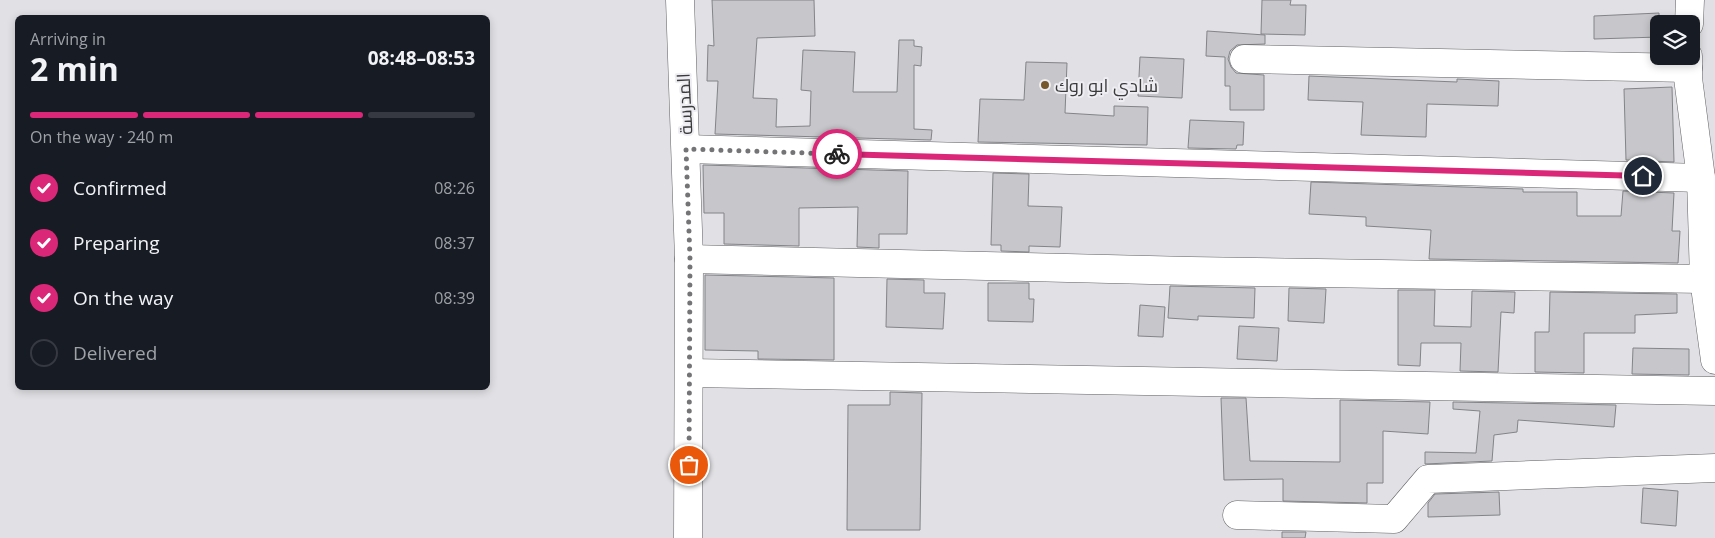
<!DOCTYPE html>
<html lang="en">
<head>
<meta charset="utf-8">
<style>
  body { margin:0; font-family:"Open Sans",Cairo,sans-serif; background:#242831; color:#f1f3f6; height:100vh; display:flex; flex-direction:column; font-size:19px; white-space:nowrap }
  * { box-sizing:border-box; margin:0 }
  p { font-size:16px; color:#9ea1a6 }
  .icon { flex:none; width:28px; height:28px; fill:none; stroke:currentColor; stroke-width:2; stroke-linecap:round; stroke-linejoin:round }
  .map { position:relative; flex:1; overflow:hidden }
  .side { position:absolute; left:15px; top:15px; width:475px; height:375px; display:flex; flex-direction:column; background:#171b24; border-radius:8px; box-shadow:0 2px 8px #0003 }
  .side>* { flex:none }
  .tools { position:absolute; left:1650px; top:15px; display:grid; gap:10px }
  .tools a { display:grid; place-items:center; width:50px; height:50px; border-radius:8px; background:#171b24; box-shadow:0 2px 8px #0003; font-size:25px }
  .pin { position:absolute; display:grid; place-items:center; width:42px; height:42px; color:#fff; margin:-21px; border:2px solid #fff; border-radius:50%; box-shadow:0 1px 5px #0007 }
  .courier { position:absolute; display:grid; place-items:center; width:50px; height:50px; margin:-25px; border:4px solid #db2777; border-radius:50%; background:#fff; color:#222; box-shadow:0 1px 6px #0007 }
  .overview em { font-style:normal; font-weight:700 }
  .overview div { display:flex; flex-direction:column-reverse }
  .overview { display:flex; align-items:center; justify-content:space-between; height:85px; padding:0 15px }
  h1 { font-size:32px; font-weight:700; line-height:38px }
  .bar { display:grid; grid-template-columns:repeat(4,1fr); gap:8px 5px; align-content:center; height:60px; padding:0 15px }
  .bar i { height:6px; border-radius:4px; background:#363941 }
  .bar .selected { background:#db2777 }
  .bar p { grid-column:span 4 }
  ol { padding:0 15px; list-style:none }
  li { display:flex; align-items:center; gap:15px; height:55px }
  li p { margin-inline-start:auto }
  li .icon { padding:5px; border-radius:50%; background:#db2777; color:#fff; stroke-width:4 }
  li:last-child { color:#9ea1a6 }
  li i { width:28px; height:28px; border:2px solid #363941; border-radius:50% }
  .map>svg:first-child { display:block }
  .building { fill:#c7c7cb; stroke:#838487 }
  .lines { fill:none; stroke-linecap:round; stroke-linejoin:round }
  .minor-casing { stroke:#616164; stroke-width:29 }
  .minor { stroke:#fff; stroke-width:28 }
  .done { stroke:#747477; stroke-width:5; stroke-dasharray:0 9 }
  .route { stroke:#db2777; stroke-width:6 }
  .poi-dot { fill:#76582c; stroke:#eeeef2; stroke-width:2 }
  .labels { text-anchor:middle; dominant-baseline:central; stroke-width:4; stroke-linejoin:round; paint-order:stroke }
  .poi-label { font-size:18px; fill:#3a3a3c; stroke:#eeeef2; text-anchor:start }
  .street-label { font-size:18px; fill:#3a3a3c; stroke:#eeeef2 }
</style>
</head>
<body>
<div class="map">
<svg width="1715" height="538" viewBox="0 0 1715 538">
  <rect width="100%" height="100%" fill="#e1e1e5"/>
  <g class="building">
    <polygon points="712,0 814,0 815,36 757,38 753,98 777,99 776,127 810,126 811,91 801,90 803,50 855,52 853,92 897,92 899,40 914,40 914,46 922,47 921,66 914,65 914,129 932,130 931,140 715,134 718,81 707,81 708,45 714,46"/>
    <polygon points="1262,0 1291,0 1290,5 1306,5 1305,35 1261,34"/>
    <polygon points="1659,13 1659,37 1594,39 1594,16"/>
    <polygon points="1207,31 1265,35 1265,44 1237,45 1230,51 1228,59 1231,67 1236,73 1264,75 1264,110 1230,110 1230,86 1225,86 1225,57 1206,56"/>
    <polygon points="1140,57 1184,59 1182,98 1138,96"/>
    <polygon points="1026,62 1067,63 1065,113 1114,116 1114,106 1148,107 1147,145 978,142 980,99 1024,100"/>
    <polygon points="1309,76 1457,82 1457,79 1499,81 1498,106 1427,104 1426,137 1361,135 1363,102 1308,100"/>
    <polygon points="1672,87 1674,162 1626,160 1624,89"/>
    <polygon points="1190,120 1244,122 1243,145 1237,145 1236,149 1188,148"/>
    <polygon points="703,165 908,171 907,234 879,234 879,248 857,247 858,207 799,208 799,246 724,244 724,213 704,213"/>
    <polygon points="993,173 1029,174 1028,206 1062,207 1060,247 1029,246 1029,252 1001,251 1001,245 991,245"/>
    <polygon points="1311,182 1523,189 1523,192 1577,192 1577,216 1621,216 1623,191 1674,193 1672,231 1680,231 1678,263 1429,259 1431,230 1366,226 1366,217 1309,214"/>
    <polygon points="705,275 834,278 834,360 758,359 758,351 705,350"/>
    <polygon points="887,279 924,280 924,293 945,293 943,329 886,327"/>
    <polygon points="988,283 1029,283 1029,299 1034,299 1033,322 988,321"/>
    <polygon points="1170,286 1255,288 1254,318 1198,316 1198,320 1168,318"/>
    <polygon points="1289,288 1326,289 1324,323 1288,321"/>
    <polygon points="1398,290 1435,290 1434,326 1471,327 1472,291 1515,292 1514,313 1501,312 1498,372 1460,371 1461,343 1421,343 1420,366 1398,365"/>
    <polygon points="1550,292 1677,294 1677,313 1635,315 1635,333 1584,333 1584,373 1535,372 1535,332 1549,332"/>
    <polygon points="1140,305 1165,307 1163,337 1138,336"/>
    <polygon points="1239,326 1279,328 1277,361 1237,359"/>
    <polygon points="1633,348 1689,349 1689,375 1632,374"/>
    <polygon points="890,392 922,393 920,530 847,530 848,405 890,405"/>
    <polygon points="1221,398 1246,398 1250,461 1340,462 1340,400 1430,402 1428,434 1383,431 1383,483 1367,483 1367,503 1283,501 1283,479 1224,480"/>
    <polygon points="1453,402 1616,405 1614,427 1518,420 1517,432 1494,435 1492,461 1425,464 1425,452 1476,453 1480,411 1453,409"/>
    <polygon points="1643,488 1678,491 1676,526 1641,523"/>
    <polygon points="1499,492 1500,515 1428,517 1428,503 1435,494"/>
    <polygon points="1282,532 1306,532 1305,538 1282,538"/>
  </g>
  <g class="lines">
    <g class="minor-casing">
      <g id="minor">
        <polyline points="680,0 689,259 688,538"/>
        <polyline points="1689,24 1690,0"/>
        <polyline points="1688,56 1688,78 1701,178 1704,279 1715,360"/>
        <polyline points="1244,59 1688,68"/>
        <polyline points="686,149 1701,178"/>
        <polyline points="689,259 1191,271 1704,279"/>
        <polyline points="690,373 1715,391"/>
        <polyline points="1237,515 1394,519 1428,479 1715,468"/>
      </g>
    </g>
    <use href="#minor" class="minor"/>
  </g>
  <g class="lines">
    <polyline class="done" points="689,465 690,259 686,149 837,154"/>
    <polyline class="route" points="837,154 1643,176"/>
  </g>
  <circle class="poi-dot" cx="1045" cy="85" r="5"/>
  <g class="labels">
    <g class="poi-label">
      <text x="1055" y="85">شادي ابو روك</text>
    </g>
    <g class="street-label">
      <text transform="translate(684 104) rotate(-93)">المدرسة</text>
    </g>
  </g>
</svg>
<div class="tools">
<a><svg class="icon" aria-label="layers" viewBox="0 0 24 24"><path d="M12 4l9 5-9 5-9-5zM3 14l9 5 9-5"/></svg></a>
</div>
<div class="pin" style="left:689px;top:465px;background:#ea580c"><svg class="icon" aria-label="bag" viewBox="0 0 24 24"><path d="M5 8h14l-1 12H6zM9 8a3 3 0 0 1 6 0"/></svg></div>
<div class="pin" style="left:1643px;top:176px;background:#1f2937"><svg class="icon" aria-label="home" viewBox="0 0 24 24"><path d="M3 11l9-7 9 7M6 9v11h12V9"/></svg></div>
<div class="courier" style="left:837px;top:154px"><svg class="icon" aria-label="bike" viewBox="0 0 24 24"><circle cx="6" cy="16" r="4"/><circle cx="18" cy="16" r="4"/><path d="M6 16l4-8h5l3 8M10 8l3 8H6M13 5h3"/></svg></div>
<section class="side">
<div class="overview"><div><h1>2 min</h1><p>Arriving in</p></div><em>08:48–08:53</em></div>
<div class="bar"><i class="selected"></i><i class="selected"></i><i class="selected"></i><i></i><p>On the way · 240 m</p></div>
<ol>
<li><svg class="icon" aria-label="check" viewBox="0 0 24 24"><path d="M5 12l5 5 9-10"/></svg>Confirmed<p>08:26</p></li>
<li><svg class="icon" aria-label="check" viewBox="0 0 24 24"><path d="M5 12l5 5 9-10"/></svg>Preparing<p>08:37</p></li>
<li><svg class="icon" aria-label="check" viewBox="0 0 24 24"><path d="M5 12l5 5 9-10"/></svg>On the way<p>08:39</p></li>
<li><i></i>Delivered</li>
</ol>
</section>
</div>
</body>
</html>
